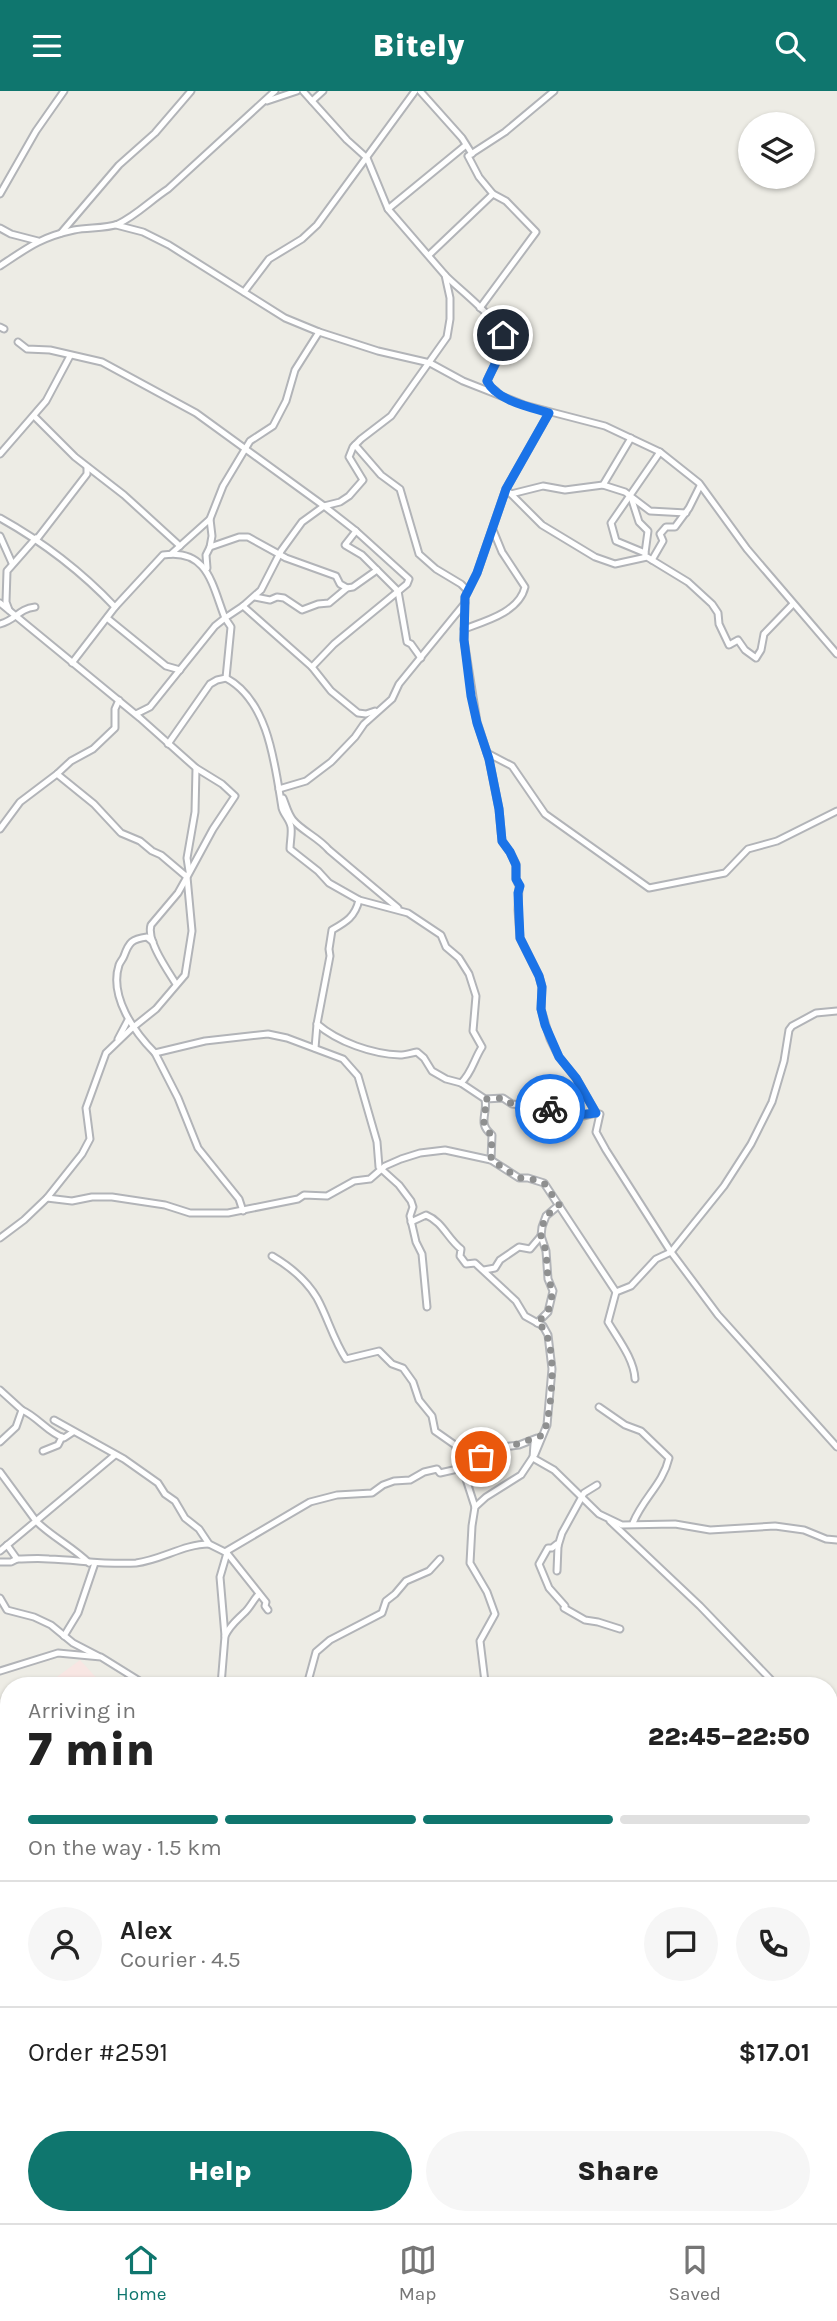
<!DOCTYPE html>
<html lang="en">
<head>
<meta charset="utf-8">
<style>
  body { margin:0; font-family:Karla,sans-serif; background:#f6f6f6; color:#222; height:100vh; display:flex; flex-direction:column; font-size:26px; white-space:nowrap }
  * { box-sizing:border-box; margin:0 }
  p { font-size:23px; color:#767676 }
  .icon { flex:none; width:38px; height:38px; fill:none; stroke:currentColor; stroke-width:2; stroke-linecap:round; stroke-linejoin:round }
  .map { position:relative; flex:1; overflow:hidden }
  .side { position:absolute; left:0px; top:1586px; width:838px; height:548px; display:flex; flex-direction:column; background:#fff; border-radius:28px 28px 0 0; box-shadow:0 2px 5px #0004 }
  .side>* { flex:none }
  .tools { position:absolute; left:738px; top:21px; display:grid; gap:14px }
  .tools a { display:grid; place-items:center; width:77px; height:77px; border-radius:50%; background:#fff; box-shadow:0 2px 5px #0004; font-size:35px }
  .pin { position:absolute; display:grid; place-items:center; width:60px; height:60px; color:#fff; margin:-30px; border:4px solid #fff; border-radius:50%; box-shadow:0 2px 7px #0007 }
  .courier { position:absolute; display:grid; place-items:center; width:70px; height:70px; margin:-35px; border:5px solid #1a73e8; border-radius:50%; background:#fff; color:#222; box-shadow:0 2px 9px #0007 }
  .headline em { font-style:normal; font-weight:800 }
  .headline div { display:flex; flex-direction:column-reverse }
  .headline { display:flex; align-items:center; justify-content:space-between; height:119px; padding:0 28px }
  h1 { font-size:46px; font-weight:800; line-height:52px }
  .bar { display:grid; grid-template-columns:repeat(4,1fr); gap:10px 7px; align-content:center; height:84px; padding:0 28px }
  .bar i { height:9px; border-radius:5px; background:#e0e0e0 }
  .bar .on { background:#0f766e }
  .bar p { grid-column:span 4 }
  .line { display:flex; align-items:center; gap:18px; padding:0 28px; border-top:2px solid #e0e0e0 }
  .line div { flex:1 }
  .round { display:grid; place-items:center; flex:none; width:74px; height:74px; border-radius:37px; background:#f6f6f6 }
  .button { display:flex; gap:14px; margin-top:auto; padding:14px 28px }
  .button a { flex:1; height:80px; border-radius:42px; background:#0f766e; color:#fff; font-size:28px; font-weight:800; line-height:80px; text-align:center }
  .button a+a { background:#f6f6f6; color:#222 }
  header { display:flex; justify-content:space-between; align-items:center; height:91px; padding:0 28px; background:#0f766e; color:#fff; font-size:32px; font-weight:800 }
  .menu { display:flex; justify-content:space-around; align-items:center; height:98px; border-top:2px solid #e0e0e0; background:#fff; font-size:19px; color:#767676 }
  .menu a { display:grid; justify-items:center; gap:4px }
  .menu .on { color:#0f766e }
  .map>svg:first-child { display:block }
  .medical { fill:#f8e6e3 }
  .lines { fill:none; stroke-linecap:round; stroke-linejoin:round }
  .minor-casing { stroke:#b2b4b8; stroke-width:9 }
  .major-casing { stroke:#e0c76a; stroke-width:10 }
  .minor { stroke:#fff; stroke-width:5 }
  .major { stroke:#f5efb1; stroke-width:7 }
  .done { stroke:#8f9090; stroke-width:7; stroke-dasharray:0 12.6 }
  .route { stroke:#1a73e8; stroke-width:9 }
</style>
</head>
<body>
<header><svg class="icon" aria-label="menu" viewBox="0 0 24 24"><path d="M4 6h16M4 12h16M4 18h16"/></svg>Bitely<svg class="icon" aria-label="search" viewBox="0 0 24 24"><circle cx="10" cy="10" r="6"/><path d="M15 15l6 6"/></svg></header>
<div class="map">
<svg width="837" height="2132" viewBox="0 0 837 2132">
  <rect width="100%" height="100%" fill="#edece5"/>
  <g class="medical">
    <polygon points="80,1569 103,1594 46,1594"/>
    <polygon points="9,1622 9,1767 0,1755 0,1628"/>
  </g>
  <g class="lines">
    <g class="minor-casing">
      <g id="minor">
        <polyline points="420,0 462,47 472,63"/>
        <polyline points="267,10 297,0"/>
        <polyline points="312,10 323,0"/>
        <polyline points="0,103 36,40 64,0"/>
        <polyline points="388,118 466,54"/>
        <polyline points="116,134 143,141 169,154 285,227 319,241 378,260 430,272 463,290 524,314 605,335 660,361 699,392 747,458 837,563"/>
        <polyline points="0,137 11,143 38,150"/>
        <polyline points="61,142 119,74 155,42 191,0"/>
        <polyline points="429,164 493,103"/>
        <path d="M0,175c27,-18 41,-29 74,-36 14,-3 31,-1 44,-6 18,-8 33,-24 50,-35l107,-98"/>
        <path d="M445,184c14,15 63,50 59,71 -3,12 -13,24 -17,35l3,6 6,4"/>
        <polyline points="244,201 269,168 302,148 317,134 415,0"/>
        <polyline points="480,217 536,141 506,110 493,103 479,86 468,65 505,41 554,0"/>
        <polyline points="0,236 4,238"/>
        <polyline points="18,251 27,258 50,259 102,271 196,322 324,415 356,440 409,488 407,493 334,553 312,576"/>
        <polyline points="549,322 506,398 477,482 465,506 464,549 477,631 489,668 499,718 502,750 510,761 516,773 516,788 519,795 518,819 520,847 539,885 542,896 541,918 550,948 559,966 576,987 596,1022"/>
        <polyline points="34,325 75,366 124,404 180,455"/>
        <polyline points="631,347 603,394 625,401 650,420 686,422"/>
        <polyline points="355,354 381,384 400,398 419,463 436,478 461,493 468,500"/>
        <polyline points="0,363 46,310 70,265"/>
        <polyline points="506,398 542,434 595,466 615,473 647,466 688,491 712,513 718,522 719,533 729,554 738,549 745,559 756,567 761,559 764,543 793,513"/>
        <polyline points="511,403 543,395 565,399 603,394"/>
        <polyline points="631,406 639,431 648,440 645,462"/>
        <path d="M0,427c43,24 81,53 115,89l-43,56"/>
        <polyline points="210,428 212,445 210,456"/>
        <polyline points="356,440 345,454 362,464 398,500 407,551 411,553 421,567"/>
        <polyline points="0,445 12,472"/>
        <polyline points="37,448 87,383 87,376"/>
        <polyline points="171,463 210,428 223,395 250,350 273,335 286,310 295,279 319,241"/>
        <polyline points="645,466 645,462 616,450 611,432 660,361"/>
        <polyline points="652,469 663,450 660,443 666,436 675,436 689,417 700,395"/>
        <polyline points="207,477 206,464 210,456 239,446 248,446 286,467 336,485 340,493 347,497"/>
        <polyline points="255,506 270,509 277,506 284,507 302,519 318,513 329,512 347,497 353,496 377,479"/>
        <polyline points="0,512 140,627 196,677 195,721 187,767 189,780"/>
        <polyline points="243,515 312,576 331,600 358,622 366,623 375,620"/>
        <path d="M115,516l48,-52c45,-7 49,30 62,63l-10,8 -65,81 -14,7"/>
        <polyline points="9,519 6,511 7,480 36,447"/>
        <polyline points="107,527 166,575 180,579"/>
        <path d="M0,533c16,-4 18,-15 35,-17"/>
        <path d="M464,538c22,-8 55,-17 61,-42l-23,-35 -9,-22"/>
        <path d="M226,587c43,23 49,88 56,130 2,7 8,12 9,19 1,7 -1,15 -1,22l28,22 11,12 30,17 49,13 33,22 5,12 13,11 10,16 7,22 -3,35 9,16c-8,12 -10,26 -21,36"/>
        <polyline points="168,653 210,593 217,589 226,587 231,536 225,527 243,515 261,499 281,460 302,431 324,415 340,411 349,405 363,389 349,366 353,356 361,348 391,325 447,246 450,228 450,207 445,184 388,118 367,67 347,49 303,0"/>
        <polyline points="487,662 512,675 545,723 649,797 725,782 748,758 777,750 837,720"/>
        <path d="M57,683l37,30 27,29 19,8 12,10 9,4 26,22 -9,16 -27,32c-5,15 17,46 25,59"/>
        <polyline points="279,698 306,690 331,671 355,646 364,633 392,608 399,593 465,512"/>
        <path d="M283,707c3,7 5,16 10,22 9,11 25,17 36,30l69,58"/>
        <polyline points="0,738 20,711 57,683 71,670 93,658 115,637 115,618 119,609"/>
        <path d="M153,851l-6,-5c-15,2 -18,5 -23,19 -1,3 -4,6 -5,9 -10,31 15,67 36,88l50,-12 63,-7 19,4 56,21 15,17 19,66 2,25 20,18 12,16 2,6 -3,9 6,26 6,12 5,53"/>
        <path d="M317,933c21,18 55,30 83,31 5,0 11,-2 17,-3l7,6 8,13 14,8 15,4 24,16 18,-1 9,6 9,1 19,7 20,-4 8,1 2,4 13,3 13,-3 4,1 -4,18 10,18 65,102 47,63 119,132"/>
        <polyline points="118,948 128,929"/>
        <path d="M315,957l2,-24 13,-68 -1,-7 3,-19c14,-8 23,-13 27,-30"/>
        <polyline points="155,962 178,1007 198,1057 239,1108 243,1120"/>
        <path d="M485,1008c3,16 -8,24 7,36l-1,25"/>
        <polyline points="47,1107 72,1110 92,1106 112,1106 165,1114 190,1122 228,1122 298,1108 304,1104 327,1105 354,1090 370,1088 385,1075 401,1068 420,1062 445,1059 491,1069 519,1087 528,1087 544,1092 616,1201"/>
        <path d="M411,1131l15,-7c17,7 21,23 35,34l-1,7 6,8 9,-1 41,38 9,15 18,10 5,9 4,34 -5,56 -12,29 -14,21 -35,22 -11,10 -3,19 -2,37 17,29 8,22 -15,27 5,41 -4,3"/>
        <polyline points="0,1147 24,1129 47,1107 82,1063 90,1048 86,1017 106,962 131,938 156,918 185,884 192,840 187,786 213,738 235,705 222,693 196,677"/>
        <path d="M272,1165c17,10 35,25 45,42 11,20 16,41 29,61l33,-8 13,13 11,4 10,14 6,18 13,16 3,15 20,14 20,62"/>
        <polyline points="484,1179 495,1177 500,1169 519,1156 530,1158 541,1145"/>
        <polyline points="537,1232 548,1221 553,1200 548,1188 546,1160 541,1145 542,1136 546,1125 559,1114"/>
        <path d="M635,1288c-1,-20 -17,-40 -27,-57l8,-30 15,-6 25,-27 15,-7 53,-66 27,-42 21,-42 12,-41 5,-31 3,-4 24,-13 21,-2"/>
        <polyline points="0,1299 22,1319 16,1336 0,1351"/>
        <path d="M599,1316l26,18 16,6 28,27c-6,26 -26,40 -36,65"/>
        <path d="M22,1319c16,7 26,23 42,28l9,-6"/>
        <polyline points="54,1329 124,1368 158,1392 165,1403 175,1410 185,1427 199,1438 209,1453 227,1462 266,1511 265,1515 268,1519"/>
        <polyline points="541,1346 534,1353 533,1367 554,1379 599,1423 622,1434 675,1433 710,1439 775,1435 804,1439 826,1448 837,1449"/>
        <polyline points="43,1360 58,1354 62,1346"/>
        <polyline points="0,1381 36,1430 0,1460"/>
        <polyline points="610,1430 700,1515 776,1594"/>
        <path d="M7,1454l10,14c11,0 21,-1 32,0 29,1 58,6 87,4 25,-3 48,-19 73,-19"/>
        <polyline points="225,1461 310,1411 337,1404 372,1402 383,1394 394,1390 410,1389 424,1381 437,1378 440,1382 462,1377 503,1356 519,1354 537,1347"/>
        <polyline points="0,1471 11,1471 17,1468"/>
        <path d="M89,1472c-16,-16 -37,-26 -53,-42l79,-66"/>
        <polyline points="557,1480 558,1455"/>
        <polyline points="0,1507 7,1519 34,1526 51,1534 73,1552 98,1565"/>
        <polyline points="565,1515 549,1497 539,1473 548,1457 552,1457 557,1453 558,1455 562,1442 584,1402 597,1394"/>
        <polyline points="564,1517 585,1529 598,1531 620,1538"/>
        <polyline points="64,1545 78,1522 95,1472"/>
        <polyline points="225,1545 220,1486 227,1462"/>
        <polyline points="0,1580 58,1562 101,1566 146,1594"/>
        <path d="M221,1594l4,-49c5,-11 11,-15 19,-23 6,-5 9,-13 15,-19"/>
        <polyline points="307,1594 316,1561 330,1549 382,1522 386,1510 395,1503 406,1490 429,1480 440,1468"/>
        <polyline points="830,1666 837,1653"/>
        <polyline points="830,1722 837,1720"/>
        <polyline points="0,1780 3,1785 9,1781"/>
        <polyline points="830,1833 837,1838"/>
        <polyline points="0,1897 9,1906"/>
        <polyline points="0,1968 9,1974"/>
        <polyline points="830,1980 837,1985"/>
        <polyline points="0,2011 9,2023"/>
        <polyline points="0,2011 9,2000"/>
        <polyline points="830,2062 837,2053"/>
        <polyline points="830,2074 837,2081"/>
        <polyline points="0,2091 9,2103"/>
        <polyline points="25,2124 31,2132"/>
        <polyline points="140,2124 147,2132"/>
        <polyline points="396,2124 404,2132"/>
        <polyline points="476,2124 484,2132"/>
        <polyline points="724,2124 733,2132"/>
        <polyline points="0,2131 9,2121"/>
        <polyline points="77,2132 85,2124"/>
        <polyline points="200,2132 208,2124"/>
        <polyline points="272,2132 279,2124"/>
        <polyline points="347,2132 356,2124"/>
        <polyline points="458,2132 462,2124"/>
        <polyline points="534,2132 551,2127 559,2132"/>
        <polyline points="574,2132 577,2124"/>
      </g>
    </g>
    <g class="major-casing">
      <g id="major">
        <polyline points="830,1862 837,1850"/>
        <polyline points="663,2132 668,2124"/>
      </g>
    </g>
    <use href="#minor" class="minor"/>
    <use href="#major" class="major"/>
  </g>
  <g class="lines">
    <path class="done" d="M481,1366l62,-22c9,-21 17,-101 -6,-112l11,-11 5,-21 -5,-12 -2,-28 -5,-15 1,-9 4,-11 13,-11 -15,-22 -16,-5h-9l-28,-18 1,-25c-15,-12 -4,-20 -7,-36l18,-1 9,6 9,1 19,7 10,-3"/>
    <path class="route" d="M503,244l1,10 -17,36c10,20 43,26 62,32l-43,76 -29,84 -12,24 -1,43 7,56 6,27 12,36 10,50 3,32 8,11 6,13v14l4,7 -2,7 2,45 19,38 3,11 -1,22 4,16 14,32 17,21 20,35c-12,1 -21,5 -30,-5l-16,1"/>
  </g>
</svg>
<div class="tools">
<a><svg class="icon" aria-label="layers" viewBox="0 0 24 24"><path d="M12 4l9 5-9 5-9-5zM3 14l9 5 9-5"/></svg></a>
</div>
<div class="pin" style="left:481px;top:1366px;background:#ea580c"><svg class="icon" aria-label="bag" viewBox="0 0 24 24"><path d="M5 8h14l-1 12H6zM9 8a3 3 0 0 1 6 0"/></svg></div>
<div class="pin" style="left:503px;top:244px;background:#1f2937"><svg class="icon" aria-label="home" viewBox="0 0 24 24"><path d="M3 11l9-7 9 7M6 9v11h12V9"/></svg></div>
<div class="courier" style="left:550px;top:1018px"><svg class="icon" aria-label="bike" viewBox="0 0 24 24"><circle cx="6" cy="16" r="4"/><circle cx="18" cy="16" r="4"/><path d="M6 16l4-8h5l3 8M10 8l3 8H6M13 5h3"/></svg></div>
<section class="side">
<div class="headline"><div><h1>7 min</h1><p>Arriving in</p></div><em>22:45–22:50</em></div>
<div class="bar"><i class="on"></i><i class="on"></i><i class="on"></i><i></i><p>On the way · 1.5 km</p></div>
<div class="line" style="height:126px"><a class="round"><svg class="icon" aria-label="person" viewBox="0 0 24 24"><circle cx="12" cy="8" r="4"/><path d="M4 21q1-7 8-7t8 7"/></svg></a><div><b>Alex</b><p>Courier · 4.5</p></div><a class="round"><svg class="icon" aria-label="chat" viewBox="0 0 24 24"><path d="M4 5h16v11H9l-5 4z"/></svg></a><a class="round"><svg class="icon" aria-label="phone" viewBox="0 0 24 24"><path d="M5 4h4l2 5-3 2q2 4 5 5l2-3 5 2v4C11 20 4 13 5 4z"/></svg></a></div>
<div class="line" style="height:91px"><div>Order #2591</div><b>$17.01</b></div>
<div class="button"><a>Help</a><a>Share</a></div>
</section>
</div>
<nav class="menu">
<a class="on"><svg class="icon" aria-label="home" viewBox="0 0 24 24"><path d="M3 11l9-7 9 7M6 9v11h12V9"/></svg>Home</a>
<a><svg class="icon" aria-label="map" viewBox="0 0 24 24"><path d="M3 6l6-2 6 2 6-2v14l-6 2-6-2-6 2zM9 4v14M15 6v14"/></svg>Map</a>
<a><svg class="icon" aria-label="saved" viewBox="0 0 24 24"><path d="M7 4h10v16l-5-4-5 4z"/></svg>Saved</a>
</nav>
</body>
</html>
